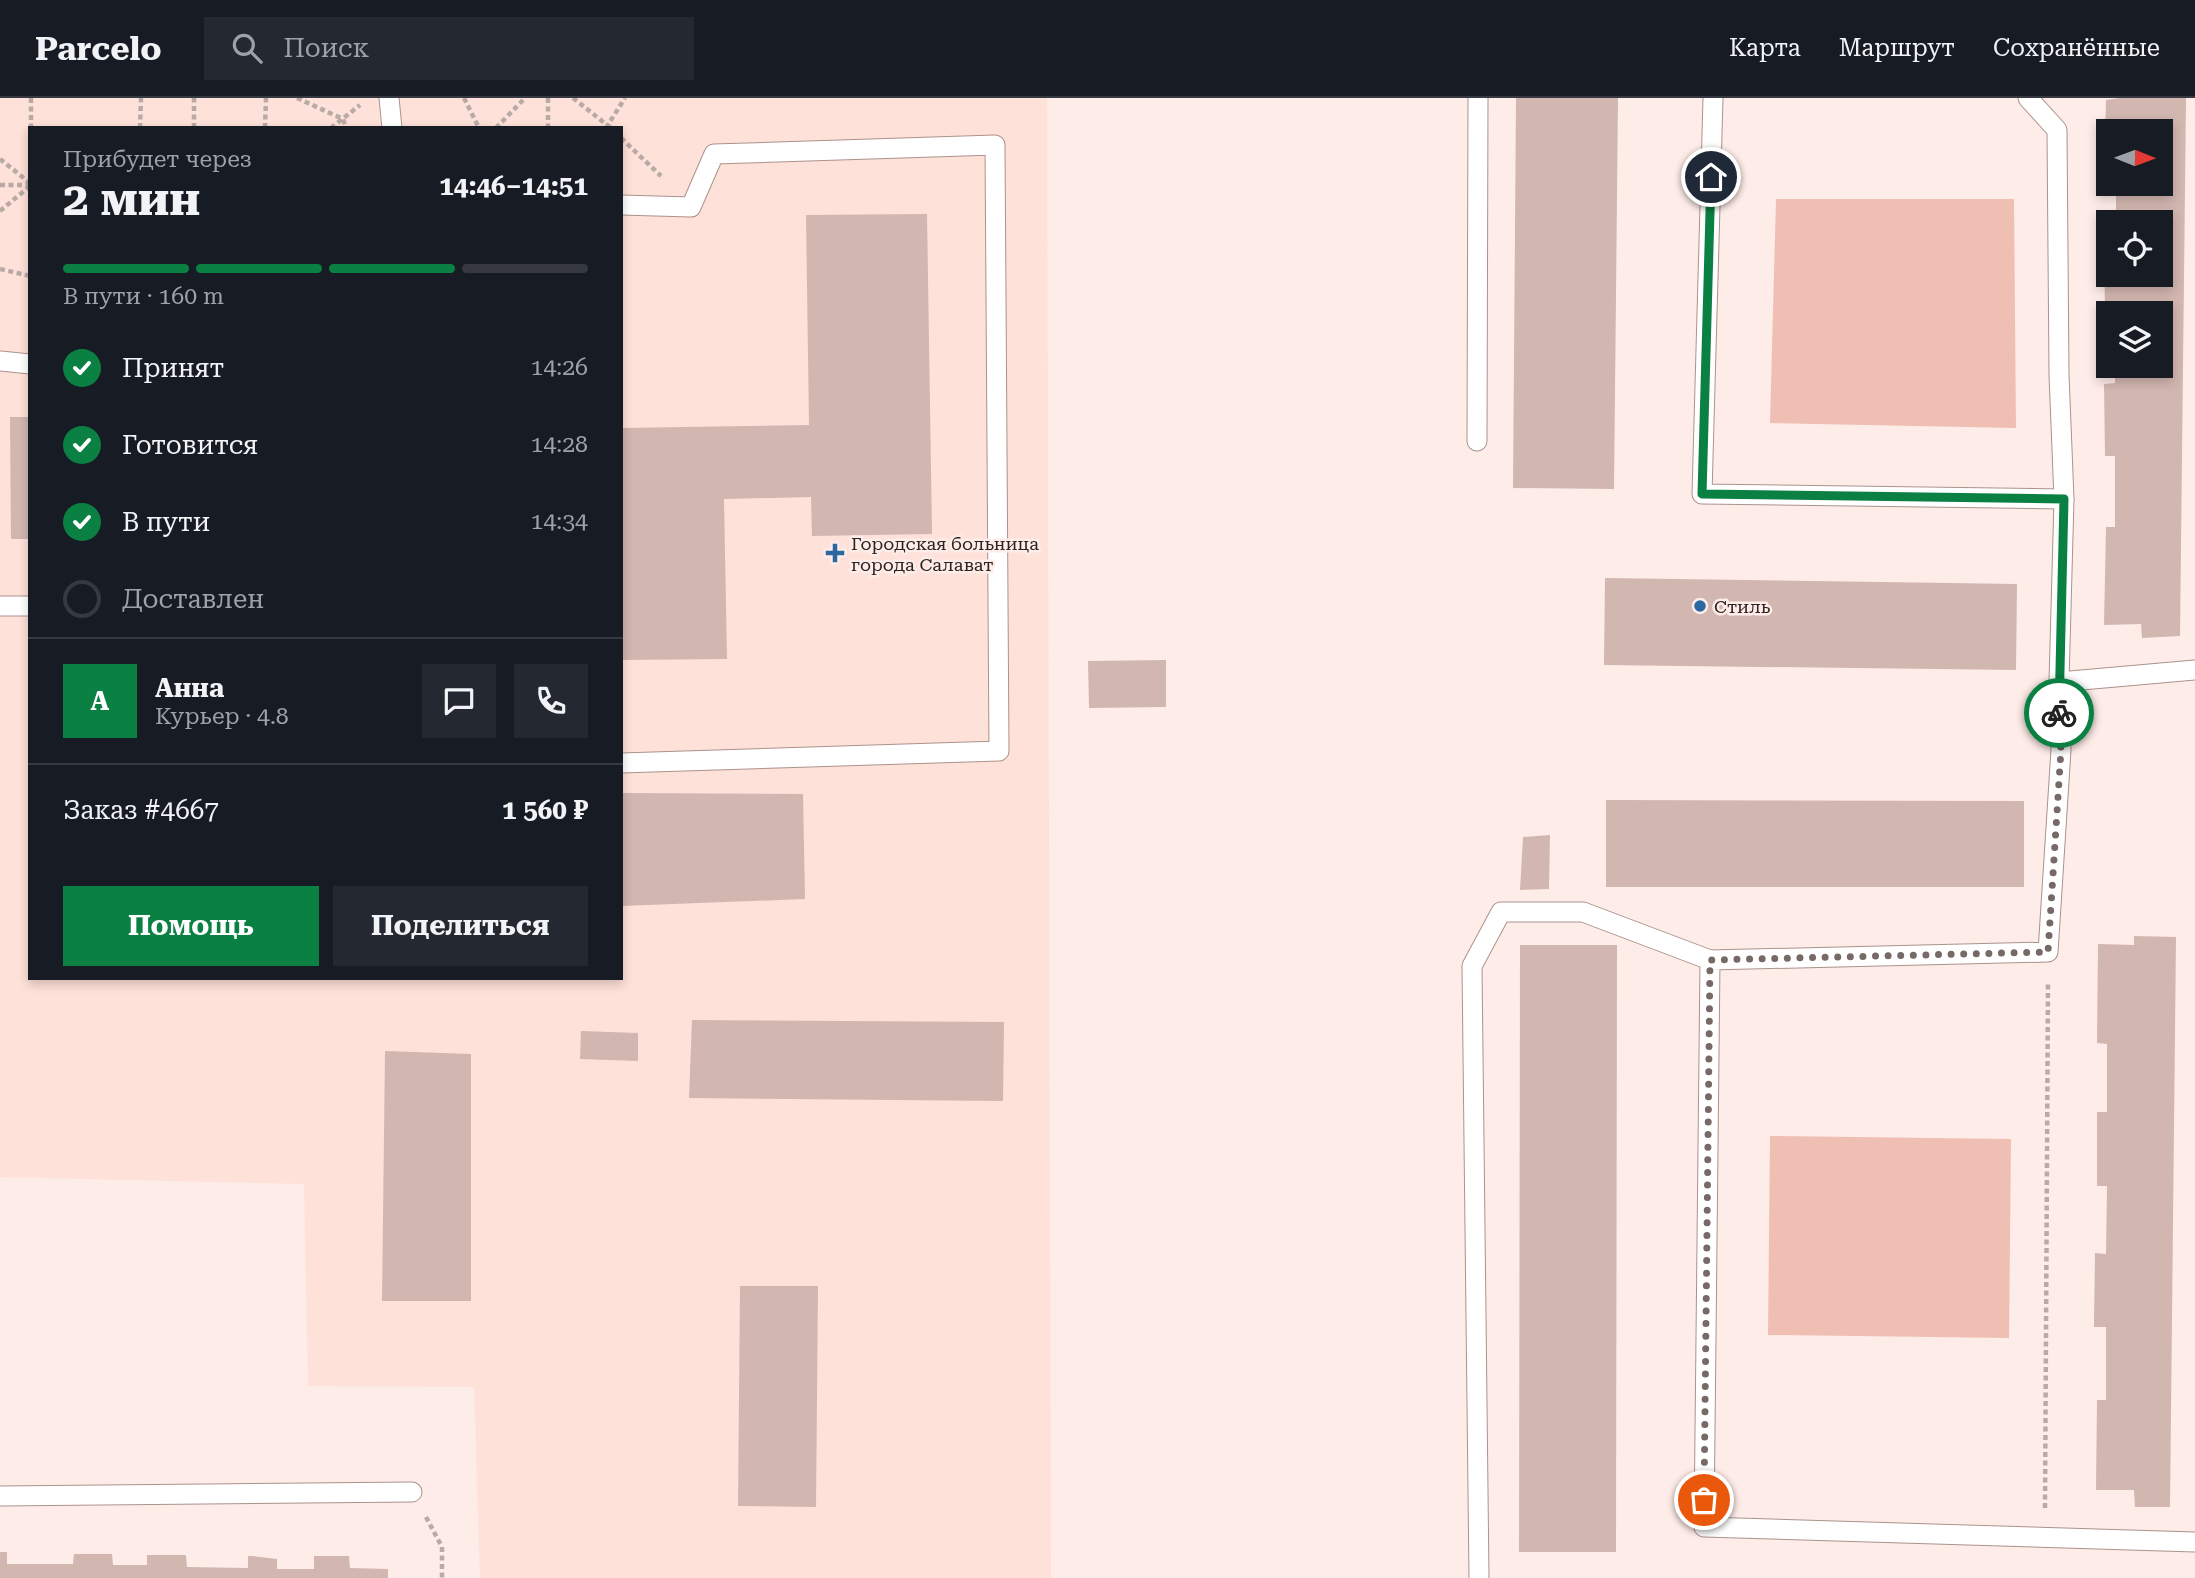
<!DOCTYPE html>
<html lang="ru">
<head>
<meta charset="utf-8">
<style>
  body { margin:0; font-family:"Roboto Serif",serif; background:#242831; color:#f1f3f6; height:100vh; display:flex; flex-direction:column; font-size:26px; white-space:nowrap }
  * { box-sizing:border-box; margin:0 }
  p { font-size:23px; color:#9ea1a6 }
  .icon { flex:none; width:38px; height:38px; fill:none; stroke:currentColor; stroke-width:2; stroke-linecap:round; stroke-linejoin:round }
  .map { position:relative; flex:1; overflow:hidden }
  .sheet { position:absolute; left:28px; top:28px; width:595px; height:854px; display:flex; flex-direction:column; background:#171b24; border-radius:0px; box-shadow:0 4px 10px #0003 }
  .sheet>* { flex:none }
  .needle { width:46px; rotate:91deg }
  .buttons { position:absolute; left:2096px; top:21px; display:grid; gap:14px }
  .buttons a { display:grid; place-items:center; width:77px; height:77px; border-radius:0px; background:#171b24; box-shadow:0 4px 10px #0003; font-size:35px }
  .pin { position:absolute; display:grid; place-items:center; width:60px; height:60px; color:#fff; margin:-30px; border:4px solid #fff; border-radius:50%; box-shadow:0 2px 7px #0007 }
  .courier { position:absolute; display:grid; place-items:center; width:70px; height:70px; margin:-35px; border:5px solid #0b8043; border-radius:50%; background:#fff; color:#222; box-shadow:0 2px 9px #0007 }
  .head em { font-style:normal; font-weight:700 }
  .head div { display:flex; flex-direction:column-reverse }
  .head { display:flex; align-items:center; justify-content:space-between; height:119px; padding:0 35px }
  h1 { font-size:46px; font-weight:700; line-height:52px }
  .bar { display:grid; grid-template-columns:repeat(4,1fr); gap:10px 7px; align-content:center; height:84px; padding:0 35px }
  .bar i { height:9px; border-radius:5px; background:#363941 }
  .bar .on { background:#0b8043 }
  .bar p { grid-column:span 4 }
  .line { display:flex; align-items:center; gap:18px; padding:0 35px; border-top:2px solid #363941 }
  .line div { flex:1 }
  .round { display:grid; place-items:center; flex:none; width:74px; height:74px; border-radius:0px; background:#242831 }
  ol { padding:0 35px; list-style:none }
  li { display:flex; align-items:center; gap:21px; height:77px }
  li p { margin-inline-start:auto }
  li .icon { padding:7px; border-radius:50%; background:#0b8043; color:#fff; stroke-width:4 }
  li:last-child { color:#9ea1a6 }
  li i { width:38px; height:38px; border:4px solid #363941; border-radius:50% }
  .cta { display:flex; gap:14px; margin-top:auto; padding:14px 35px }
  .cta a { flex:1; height:80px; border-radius:0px; background:#0b8043; color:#fff; font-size:28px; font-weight:700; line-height:80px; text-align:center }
  .cta a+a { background:#242831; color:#f1f3f6 }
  header { display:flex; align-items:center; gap:42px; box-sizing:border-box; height:98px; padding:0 35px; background:#171b24; border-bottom:2px solid #363941 }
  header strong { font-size:33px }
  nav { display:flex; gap:38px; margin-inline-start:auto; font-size:24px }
  .search { width:490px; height:63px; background:#242831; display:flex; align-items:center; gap:18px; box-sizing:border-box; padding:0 24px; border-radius:0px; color:#9ea1a6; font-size:26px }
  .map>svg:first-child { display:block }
  .built { fill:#fee1d9; fill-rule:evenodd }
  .green { fill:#efbfb4 }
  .building { fill:#d2b6b0 }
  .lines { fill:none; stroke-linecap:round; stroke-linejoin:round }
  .service-casing { stroke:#ac928c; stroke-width:21 }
  .path { stroke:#b9aaa6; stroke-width:4.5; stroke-dasharray:5 3.5; stroke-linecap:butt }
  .service { stroke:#fff; stroke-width:19 }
  .done { stroke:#766966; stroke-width:7; stroke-dasharray:0 12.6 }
  .route { stroke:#0b8043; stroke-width:9 }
  .poi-dot { fill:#2c68a0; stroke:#feece8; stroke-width:2.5 }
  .labels { text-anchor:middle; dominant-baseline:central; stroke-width:5; stroke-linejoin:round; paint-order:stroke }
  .poi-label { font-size:18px; fill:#2d2320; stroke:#feece8; text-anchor:start }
</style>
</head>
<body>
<header>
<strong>Parcelo</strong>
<div class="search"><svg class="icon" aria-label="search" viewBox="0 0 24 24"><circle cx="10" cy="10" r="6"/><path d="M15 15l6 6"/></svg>Поиск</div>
<nav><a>Карта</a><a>Маршрут</a><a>Сохранённые</a></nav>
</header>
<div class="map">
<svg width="2195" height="1480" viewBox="0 0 2195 1480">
  <rect width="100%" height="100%" fill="#feece8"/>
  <path class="built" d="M0,0h1047l4,1480h-571l-6,-191 -166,-1 -4,-202 -304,-7zM30,30h591v850h-591z"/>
  <g class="green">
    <polygon points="1776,101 2014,101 2016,330 1770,325"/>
    <polygon points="1770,1038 2011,1041 2009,1240 1768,1237"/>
  </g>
  <g class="building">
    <polygon points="1516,0 1618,0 1614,391 1513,390"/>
    <polygon points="2120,0 2186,0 2180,538 2142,540 2141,526 2104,527 2106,429 2115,429 2115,358 2105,358 2104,286 2115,285 2115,268 2161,268 2161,215 2105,217 2104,138 2109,138 2109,177 2161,177 2161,124 2116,124 2116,86 2161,86 2161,33 2109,33 2109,78 2104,78 2106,2"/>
    <polygon points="927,116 932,436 812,438 811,399 724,401 727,561 621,562 621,330 809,327 806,117"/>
    <polygon points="10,319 30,319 30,441 11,441"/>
    <polygon points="1605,480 2017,486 2016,572 1604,567"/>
    <polygon points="1166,562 1166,609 1089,610 1088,563"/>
    <polygon points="621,695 803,696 805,801 621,808"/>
    <polygon points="1606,702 2024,703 2024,789 1606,789"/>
    <polygon points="1550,737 1549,791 1520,792 1523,739"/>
    <polygon points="2134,838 2176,839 2170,1409 2135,1409 2134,1392 2096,1392 2097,1302 2106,1302 2106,1229 2094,1229 2095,1155 2106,1156 2107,1088 2097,1088 2097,1014 2107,1014 2107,946 2097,945 2098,846 2134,847"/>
    <polygon points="1520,847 1617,847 1616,1454 1519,1454"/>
    <polygon points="692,922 1004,924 1003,1003 689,1000"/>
    <polygon points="581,933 638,935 638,963 580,961"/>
    <polygon points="385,953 471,956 471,1203 382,1203"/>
    <polygon points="740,1188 818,1188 816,1409 738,1408"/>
    <polygon points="0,1454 7,1454 7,1466 73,1466 74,1456 112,1456 113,1467 147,1467 147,1457 186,1457 187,1469 248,1470 248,1458 252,1458 277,1461 277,1471 314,1471 314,1458 349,1458 350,1470 388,1471 388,1480 0,1480"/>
  </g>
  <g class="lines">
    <g class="service-casing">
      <g id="service">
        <polyline points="389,0 392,30"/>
        <polyline points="1713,0 1702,396 2064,401 2059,277 2057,32 2028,0"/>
        <polyline points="621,107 691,109 714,56 995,47 999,653 621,665"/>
        <polyline points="0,263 30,266"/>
        <polyline points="1477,343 1478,0"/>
        <polyline points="2064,401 2059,584 2061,652 2048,854 1710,862 1704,1429 2195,1444"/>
        <polyline points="0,508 30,508"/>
        <polyline points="2059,584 2195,572"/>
        <polyline points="0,1398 412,1394"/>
        <polyline points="1479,1480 1472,868 1501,814 1583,814 1710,862"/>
      </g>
    </g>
    <g class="path">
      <polyline points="31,0 31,30"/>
      <polyline points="297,0 343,21 346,30"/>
      <polyline points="464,0 479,30"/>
      <polyline points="548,0 548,30"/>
      <polyline points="573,0 611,30"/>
      <polyline points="140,30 141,0"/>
      <polyline points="194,30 194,0"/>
      <polyline points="265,30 266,0"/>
      <polyline points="331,30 360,7"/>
      <polyline points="496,30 525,0"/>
      <polyline points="606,30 625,0"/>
      <polyline points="621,40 661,78"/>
      <polyline points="0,61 30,85"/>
      <polyline points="0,87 30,87"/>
      <polyline points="0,113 30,88"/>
      <polyline points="0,171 30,178"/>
      <polyline points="2045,1410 2048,883"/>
      <polyline points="426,1419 442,1449 442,1480"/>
    </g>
    <use href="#service" class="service"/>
  </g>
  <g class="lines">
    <polyline class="done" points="1704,1402 1710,862 2048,854 2061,652 2059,615"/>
    <polyline class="route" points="1711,79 1702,396 2064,401 2059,615"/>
  </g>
  <g class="poi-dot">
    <path d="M831.5 444.5h7v7h7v7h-7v7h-7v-7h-7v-7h7z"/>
    <circle cx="1700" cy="508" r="7"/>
  </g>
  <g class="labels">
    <g class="poi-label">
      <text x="851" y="445">Городская больница<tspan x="851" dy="21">города Салават</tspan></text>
      <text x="1714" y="508">Стиль</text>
    </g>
  </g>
</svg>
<div class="buttons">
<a><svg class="needle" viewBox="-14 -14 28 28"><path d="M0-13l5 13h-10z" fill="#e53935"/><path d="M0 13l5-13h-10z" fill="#9ea1a6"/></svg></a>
<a><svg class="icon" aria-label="locate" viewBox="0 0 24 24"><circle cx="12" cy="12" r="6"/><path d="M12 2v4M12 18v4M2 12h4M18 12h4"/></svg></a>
<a><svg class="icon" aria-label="layers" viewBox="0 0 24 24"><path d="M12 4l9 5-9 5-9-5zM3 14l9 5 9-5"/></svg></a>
</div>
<div class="pin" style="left:1704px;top:1402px;background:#ea580c"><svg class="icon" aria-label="bag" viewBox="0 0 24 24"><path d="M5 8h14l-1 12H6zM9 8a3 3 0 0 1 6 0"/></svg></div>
<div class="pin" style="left:1711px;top:79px;background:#1f2937"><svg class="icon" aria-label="home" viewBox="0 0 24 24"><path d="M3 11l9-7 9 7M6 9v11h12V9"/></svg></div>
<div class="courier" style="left:2059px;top:615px"><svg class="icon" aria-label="bike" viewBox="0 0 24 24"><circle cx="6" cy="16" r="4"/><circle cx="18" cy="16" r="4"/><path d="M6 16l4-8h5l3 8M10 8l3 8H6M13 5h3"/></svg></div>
<section class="sheet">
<div class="head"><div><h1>2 мин</h1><p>Прибудет через</p></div><em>14:46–14:51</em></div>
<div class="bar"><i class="on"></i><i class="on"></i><i class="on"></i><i></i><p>В пути · 160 m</p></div>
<ol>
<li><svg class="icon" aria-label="check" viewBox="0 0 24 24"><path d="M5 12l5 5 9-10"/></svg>Принят<p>14:26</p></li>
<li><svg class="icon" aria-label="check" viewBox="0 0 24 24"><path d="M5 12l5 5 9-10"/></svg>Готовится<p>14:28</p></li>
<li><svg class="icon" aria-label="check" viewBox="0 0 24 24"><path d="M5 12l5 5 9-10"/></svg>В пути<p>14:34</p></li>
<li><i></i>Доставлен</li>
</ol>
<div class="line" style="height:126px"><b class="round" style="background:#0b8043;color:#fff">А</b><div><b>Анна</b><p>Курьер · 4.8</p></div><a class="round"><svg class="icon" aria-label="chat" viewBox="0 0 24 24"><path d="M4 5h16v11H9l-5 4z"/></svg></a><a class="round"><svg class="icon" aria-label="phone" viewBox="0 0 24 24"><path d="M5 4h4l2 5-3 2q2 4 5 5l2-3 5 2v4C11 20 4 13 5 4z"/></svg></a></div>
<div class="line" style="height:91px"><div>Заказ #4667</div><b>1 560 ₽</b></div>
<div class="cta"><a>Помощь</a><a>Поделиться</a></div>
</section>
</div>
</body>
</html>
